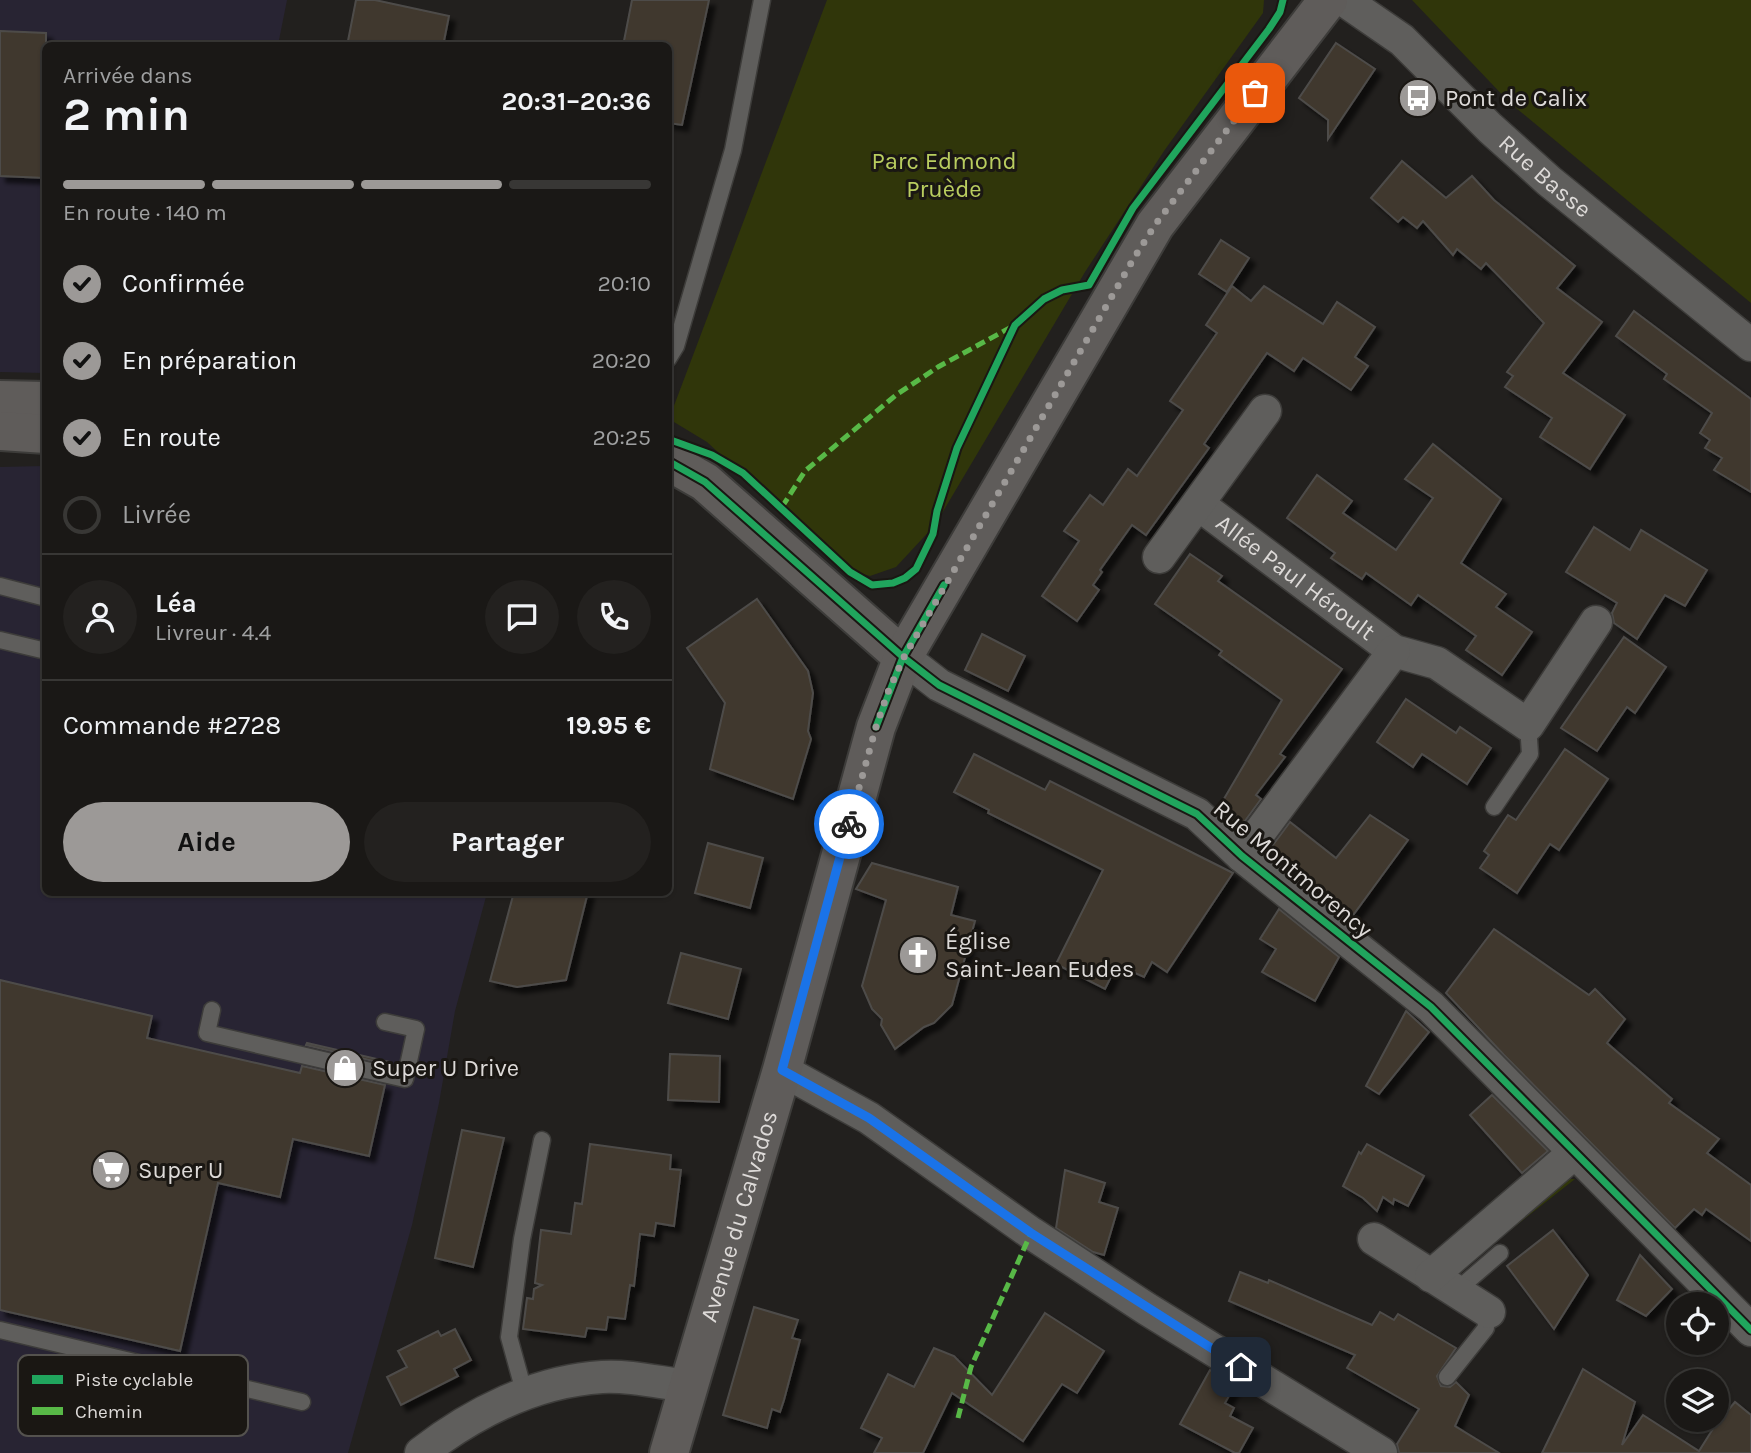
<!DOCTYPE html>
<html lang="fr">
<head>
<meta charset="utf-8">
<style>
  body { margin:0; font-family:Karla,sans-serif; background:#23211f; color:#f1f3f6; height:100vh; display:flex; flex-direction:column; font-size:26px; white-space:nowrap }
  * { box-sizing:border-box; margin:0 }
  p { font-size:23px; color:#9fa0a1 }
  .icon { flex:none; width:38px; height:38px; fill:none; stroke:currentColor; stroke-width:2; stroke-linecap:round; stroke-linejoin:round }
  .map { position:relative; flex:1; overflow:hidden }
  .sheet { position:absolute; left:42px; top:42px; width:630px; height:854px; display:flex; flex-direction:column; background:#1a1816; border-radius:10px; box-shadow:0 2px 5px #0004,0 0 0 2px #383735 }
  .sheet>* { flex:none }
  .tools { position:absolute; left:1666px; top:1292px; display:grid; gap:14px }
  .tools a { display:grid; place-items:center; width:63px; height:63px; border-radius:50%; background:#1a1816; box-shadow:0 2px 5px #0004,0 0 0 2px #383735; font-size:35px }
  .pin { position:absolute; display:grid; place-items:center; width:60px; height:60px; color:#fff; margin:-30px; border-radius:14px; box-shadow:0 4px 10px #0006 }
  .courier { position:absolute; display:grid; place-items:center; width:70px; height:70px; margin:-35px; border:5px solid #1a73e8; border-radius:50%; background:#fff; color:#222; box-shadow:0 2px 9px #0007 }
  .overview em { font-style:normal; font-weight:700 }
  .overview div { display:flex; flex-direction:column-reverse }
  .overview { display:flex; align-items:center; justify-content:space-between; height:119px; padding:0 21px }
  h1 { font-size:46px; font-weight:700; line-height:52px }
  .bar { display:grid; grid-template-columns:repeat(4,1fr); gap:10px 7px; align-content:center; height:84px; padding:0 21px }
  .bar i { height:9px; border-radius:5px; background:#383735 }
  .bar .on { background:#9c9997 }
  .bar p { grid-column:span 4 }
  .line { display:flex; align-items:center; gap:18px; padding:0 21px; border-top:2px solid #383735 }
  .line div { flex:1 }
  .round { display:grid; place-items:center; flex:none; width:74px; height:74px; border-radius:37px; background:#23211f }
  ol { padding:0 21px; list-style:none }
  li { display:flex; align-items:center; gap:21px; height:77px }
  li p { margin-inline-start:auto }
  li .icon { padding:7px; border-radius:50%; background:#9c9997; color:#111; stroke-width:4 }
  li:last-child { color:#9fa0a1 }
  li i { width:38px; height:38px; border:4px solid #383735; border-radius:50% }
  .button { display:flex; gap:14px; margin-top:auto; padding:14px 21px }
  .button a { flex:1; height:80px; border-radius:42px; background:#9c9997; color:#111; font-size:28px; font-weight:700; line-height:80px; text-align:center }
  .button a+a { background:#23211f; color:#f1f3f6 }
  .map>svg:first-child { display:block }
  .commercial { fill:#282433 }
  .green { fill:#30360a }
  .building { fill:#40382d; stroke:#4e4c4a; stroke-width:2; filter:url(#shadow) }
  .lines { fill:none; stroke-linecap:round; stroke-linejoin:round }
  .lane-casing { stroke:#3d3c3a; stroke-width:19 }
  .street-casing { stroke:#3d3c3a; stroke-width:35 }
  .secondary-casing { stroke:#3d3c3a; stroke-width:42 }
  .lane { stroke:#5f5e5c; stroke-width:16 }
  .street { stroke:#5f5e5c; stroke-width:32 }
  .secondary { stroke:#5f5c5a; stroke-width:38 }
  .quiet { stroke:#58b947; stroke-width:5; stroke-dasharray:10 5; stroke-linecap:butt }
  .cycleway-casing { stroke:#1a1713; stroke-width:11 }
  .cycleway { stroke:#20a55d; stroke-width:7 }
  .done { stroke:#9c9997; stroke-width:7; stroke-dasharray:0 12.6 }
  .route { stroke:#1a73e8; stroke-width:9 }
  .labels { text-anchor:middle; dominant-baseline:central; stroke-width:6; stroke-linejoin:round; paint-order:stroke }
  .poi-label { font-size:24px; fill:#dddad8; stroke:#1a1713; text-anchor:start }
  .park-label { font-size:24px; fill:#b9cd5f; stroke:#1a1713 }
  .street-label { font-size:24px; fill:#dddad8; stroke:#1a1713 }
  .key { fill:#1a1713; stroke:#54524e; stroke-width:2 }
  .key-label { font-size:19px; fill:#dddad8 }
</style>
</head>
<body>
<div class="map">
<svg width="1751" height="1453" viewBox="0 0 1751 1453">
  <defs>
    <filter id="shadow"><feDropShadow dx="6" dy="6" stdDeviation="2" flood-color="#0009"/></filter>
  </defs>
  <rect width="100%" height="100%" fill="#22201e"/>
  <g class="commercial">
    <polygon points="0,0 287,0 278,45 46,46 45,373 0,372"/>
    <polygon points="45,466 46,892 487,893 455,1011 439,1103 412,1225 348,1453 0,1453 0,467"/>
  </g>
  <g class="green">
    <polygon points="827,0 1264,0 1263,13 1164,151 1085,272 935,525 896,567 870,576 844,569 707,442 669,419"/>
    <polygon points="1412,0 1751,0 1751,303 1510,103"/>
    <polygon points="1559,1179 1575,1179 1470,1262"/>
  </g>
  <g class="building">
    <polygon points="356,0 375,0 449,16 443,46 347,46"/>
    <polygon points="632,0 709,0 682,125 668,123 668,46 623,46"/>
    <polygon points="0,31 46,33 46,178 0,176"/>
    <polygon points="1336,43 1375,69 1328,139 1328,120 1299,98"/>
    <polygon points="1402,161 1446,198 1472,176 1494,200 1575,266 1557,288 1602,322 1563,373 1625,415 1590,469 1540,437 1552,418 1505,387 1513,376 1507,372 1544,323 1486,263 1481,269 1457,249 1453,255 1423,221 1417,228 1403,217 1398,222 1371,198"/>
    <polygon points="1221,240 1249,258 1227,292 1199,274"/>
    <polygon points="1232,286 1251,301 1264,286 1323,324 1337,302 1375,327 1355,357 1368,366 1351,390 1303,358 1294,371 1267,353 1204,444 1209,448 1146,535 1132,525 1100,570 1102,572 1093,585 1099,590 1077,621 1042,596 1079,541 1064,531 1090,495 1103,505 1128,469 1137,476 1183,410 1170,401 1217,333 1206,325"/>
    <polygon points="1634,311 1751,399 1751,492 1714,470 1722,458 1705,448 1710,440 1700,433 1712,413 1664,379 1667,374 1616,336"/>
    <polygon points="1433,444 1501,499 1461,563 1506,594 1496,607 1532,632 1502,675 1466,650 1476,636 1418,595 1411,605 1366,573 1362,579 1331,558 1335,553 1287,518 1317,475 1352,501 1343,513 1396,550 1433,498 1405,479"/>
    <polygon points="1594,527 1630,550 1641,530 1707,570 1685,606 1665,595 1637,639 1614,623 1612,613 1617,603 1566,572"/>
    <polygon points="1190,554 1222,576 1218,581 1342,669 1280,754 1285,757 1256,795 1261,799 1242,825 1236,820 1234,823 1218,809 1282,700 1219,655 1222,651 1155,604"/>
    <polygon points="757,599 808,671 813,693 808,731 811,739 793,799 710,769 725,703 687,648"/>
    <polygon points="982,634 1025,656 1008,691 965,670"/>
    <polygon points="1624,637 1666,667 1635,713 1627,707 1597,751 1561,728"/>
    <polygon points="1406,699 1456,733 1460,727 1491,748 1467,784 1422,754 1413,767 1377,742"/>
    <polygon points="1565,749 1608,779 1559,850 1550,844 1517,893 1480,868 1489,855 1484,851 1508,815 1516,820"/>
    <polygon points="974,754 1045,790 1050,781 1233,873 1167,972 1152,962 1144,977 1117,965 1105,989 1056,964 1103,870 988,813 989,810 954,792"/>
    <polygon points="1370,815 1408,840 1351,918 1270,849 1290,822 1336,858"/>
    <polygon points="708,843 763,858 750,908 695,893"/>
    <polygon points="872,863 958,887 951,915 975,921 952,1005 934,1023 924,1027 895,1049 881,1025 882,1019 872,1009 862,986 886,900 856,889"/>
    <polygon points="514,892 588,892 566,980 517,987 490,981"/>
    <polygon points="1279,909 1339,957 1315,1001 1262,972 1276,949 1260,939"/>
    <polygon points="1494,929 1589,995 1595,989 1625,1019 1607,1043 1672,1099 1669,1103 1719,1139 1707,1153 1751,1185 1751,1241 1706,1209 1702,1215 1694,1209 1675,1228 1504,1055 1446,993"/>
    <polygon points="681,953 741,969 728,1019 668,1003"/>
    <polygon points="0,980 152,1016 147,1038 300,1073 302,1066 385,1085 369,1156 293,1139 280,1197 218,1183 180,1351 0,1310"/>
    <polygon points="1406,1011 1429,1032 1379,1094 1366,1086"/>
    <polygon points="307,1043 390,1062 390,1065 306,1045"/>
    <polygon points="670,1054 720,1056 719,1102 668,1100"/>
    <polygon points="1492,1095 1548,1151 1522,1173 1470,1115"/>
    <polygon points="462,1130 504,1138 473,1267 435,1258"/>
    <polygon points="590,1144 671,1155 670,1169 681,1170 674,1226 656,1223 654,1236 640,1234 634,1286 630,1285 625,1319 608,1317 606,1330 587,1328 585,1337 523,1329 527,1298 533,1299 534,1289 542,1285 535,1283 541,1230 571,1234 575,1203 582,1204"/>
    <polygon points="1367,1144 1424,1176 1408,1206 1394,1199 1393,1204 1383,1197 1377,1211 1363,1198 1343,1186 1359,1152 1361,1154"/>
    <polygon points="1065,1170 1105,1183 1099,1202 1118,1208 1104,1255 1093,1252 1056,1228"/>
    <polygon points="1553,1230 1588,1275 1554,1329 1507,1266"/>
    <polygon points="1640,1255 1672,1289 1646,1316 1617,1300"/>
    <polygon points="1240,1272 1268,1283 1269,1280 1372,1325 1380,1312 1394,1320 1398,1314 1456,1348 1437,1376 1441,1386 1450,1387 1456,1382 1469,1395 1455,1426 1499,1453 1399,1453 1397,1444 1419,1409 1347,1368 1355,1355 1229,1301"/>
    <polygon points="754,1307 798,1320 792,1338 800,1340 784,1400 780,1412 772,1409 767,1428 723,1415"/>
    <polygon points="1045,1313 1104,1351 1077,1393 1062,1384 1023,1441 952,1393 923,1453 874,1453 882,1438 861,1428 888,1374 914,1387 934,1348 954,1356 992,1395"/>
    <polygon points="455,1329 471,1360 454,1369 458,1376 401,1405 387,1377 407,1367 398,1351 438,1331 441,1336"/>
    <polygon points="1583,1369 1635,1402 1622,1445 1643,1415 1699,1451 1716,1424 1735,1402 1751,1415 1751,1453 1542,1453"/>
    <polygon points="1210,1370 1235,1385 1225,1403 1234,1408 1230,1416 1253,1428 1239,1453 1235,1453 1180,1424"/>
  </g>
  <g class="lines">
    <g class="lane-casing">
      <g id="lane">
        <polyline points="668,359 676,346 733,150 762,0"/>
        <polyline points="0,586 46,598"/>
        <polyline points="0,640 46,651"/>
        <polyline points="1494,807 1530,754 1528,725"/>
        <polyline points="212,1010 207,1033 405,1079 416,1029 385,1022"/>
        <polyline points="1456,1291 1500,1253"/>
        <polyline points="0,1330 302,1402"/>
        <polyline points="1447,1377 1486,1328 1485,1310"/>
        <polyline points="525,1395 509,1337 522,1239 542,1140"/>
      </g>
    </g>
    <g class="street-casing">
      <g id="street">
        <path id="s1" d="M1344,0l58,40 88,88 59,53 202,164"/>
        <path id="s2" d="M1198,504l196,147 43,12 91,62 68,-103"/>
        <polyline points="1159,557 1265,411"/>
        <polyline points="903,657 939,685 1197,814 1242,856 1431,1007 1751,1330"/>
        <polyline points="1242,856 1394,651"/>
        <polyline points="782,1070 869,1118 1031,1233 1147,1309 1381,1453"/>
        <polyline points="1374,1239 1489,1312"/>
        <polyline points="1431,1276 1574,1153"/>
        <path d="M421,1453c52,-40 115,-72 181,-76 28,-2 59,6 86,9"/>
      </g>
    </g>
    <g class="secondary-casing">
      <g id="secondary">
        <polyline points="0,400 46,401"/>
        <polyline points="0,431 46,434"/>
        <polyline points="668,461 705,482 903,657"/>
        <path id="s3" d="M669,1453l113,-383 94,-343 27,-70 252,-432 173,-225"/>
      </g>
    </g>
    <use href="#lane" class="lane"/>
    <use href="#street" class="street"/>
    <use href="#secondary" class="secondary"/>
    <g class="quiet">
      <polyline points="782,507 805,471 896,395 938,367 1015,325"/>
      <polyline points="958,1418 971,1367 1031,1233"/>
    </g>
    <g class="cycleway-casing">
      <g id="cycleway">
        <polyline points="668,439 712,455 743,473 850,572 872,585 893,583 905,578 916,569 933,534 937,511 957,448 1015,325 1044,299 1062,290 1089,285 1133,208 1269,29 1280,12 1283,0"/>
        <polyline points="668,461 705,482 903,657 939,685 1197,814 1242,856 1431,1007 1751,1330"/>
        <polyline points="876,727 903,657 944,585"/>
      </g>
    </g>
    <use href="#cycleway" class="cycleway"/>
  </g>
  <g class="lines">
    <polyline class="done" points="849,824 876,727 888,692 904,657 1134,258 1155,225 1255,93"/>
    <polyline class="route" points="849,824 782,1070 869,1118 1031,1233 1241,1367"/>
  </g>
  <defs>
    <g id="bus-disc" transform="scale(2.0125)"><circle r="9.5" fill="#9c9997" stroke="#1a1713"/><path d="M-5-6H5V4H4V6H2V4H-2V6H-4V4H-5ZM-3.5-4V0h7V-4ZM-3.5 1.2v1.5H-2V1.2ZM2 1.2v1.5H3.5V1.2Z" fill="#fff"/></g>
    <g id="church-disc" transform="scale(2.0125)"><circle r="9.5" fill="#9c9997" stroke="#1a1713"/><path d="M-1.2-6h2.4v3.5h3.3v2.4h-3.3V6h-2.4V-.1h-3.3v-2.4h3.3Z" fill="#fff"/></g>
    <g id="shop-disc" transform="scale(2.0125)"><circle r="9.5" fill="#9c9997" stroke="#1a1713"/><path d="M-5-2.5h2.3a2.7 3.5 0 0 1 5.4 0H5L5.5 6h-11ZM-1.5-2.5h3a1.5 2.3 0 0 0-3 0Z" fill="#fff"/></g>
    <g id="supermarket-disc" transform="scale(2.0125)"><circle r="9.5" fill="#9c9997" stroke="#1a1713"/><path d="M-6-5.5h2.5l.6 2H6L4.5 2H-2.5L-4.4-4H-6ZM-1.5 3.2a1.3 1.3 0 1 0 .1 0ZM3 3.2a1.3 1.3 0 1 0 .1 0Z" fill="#fff"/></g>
  </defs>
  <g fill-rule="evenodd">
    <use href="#bus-disc" x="1418" y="98"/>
    <use href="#church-disc" x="918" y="955"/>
    <use href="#shop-disc" x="345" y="1068"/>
    <use href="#supermarket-disc" x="111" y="1170"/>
  </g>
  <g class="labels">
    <g class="poi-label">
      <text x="1445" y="98">Pont de Calix</text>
      <text x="945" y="941">Église<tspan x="945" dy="28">Saint-Jean Eudes</tspan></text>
      <text x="372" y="1068">Super U Drive</text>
      <text x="138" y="1170">Super U</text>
    </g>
    <g class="park-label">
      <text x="944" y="161">Parc Edmond<tspan x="944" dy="28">Pruède</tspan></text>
    </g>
    <g class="street-label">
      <text stroke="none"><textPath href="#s1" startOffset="268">Rue Basse</textPath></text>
      <text stroke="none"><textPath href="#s2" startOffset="122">Allée Paul Héroult</textPath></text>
      <text transform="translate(1293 869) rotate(40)">Rue Montmorency</text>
      <text stroke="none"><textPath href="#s3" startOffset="247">Avenue du Calvados</textPath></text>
    </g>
  </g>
  <rect x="18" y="1355" width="230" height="81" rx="10" class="key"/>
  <rect x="32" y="1375" width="31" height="9" fill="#20a55d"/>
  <rect x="32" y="1407" width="31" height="8" fill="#58b947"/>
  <g class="key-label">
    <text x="75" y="1386">Piste cyclable</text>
    <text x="75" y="1418">Chemin</text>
  </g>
</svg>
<div class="tools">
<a><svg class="icon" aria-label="locate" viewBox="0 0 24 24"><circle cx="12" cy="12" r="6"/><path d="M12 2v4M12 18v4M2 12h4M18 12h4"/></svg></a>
<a><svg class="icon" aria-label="layers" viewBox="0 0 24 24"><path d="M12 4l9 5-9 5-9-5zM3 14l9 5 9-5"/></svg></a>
</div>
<div class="pin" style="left:1255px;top:93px;background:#ea580c"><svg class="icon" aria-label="bag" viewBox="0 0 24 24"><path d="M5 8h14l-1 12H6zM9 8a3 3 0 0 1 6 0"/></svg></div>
<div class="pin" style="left:1241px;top:1367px;background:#1f2937"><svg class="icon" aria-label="home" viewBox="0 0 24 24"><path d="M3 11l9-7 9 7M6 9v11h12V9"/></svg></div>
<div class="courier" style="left:849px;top:824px"><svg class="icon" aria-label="bike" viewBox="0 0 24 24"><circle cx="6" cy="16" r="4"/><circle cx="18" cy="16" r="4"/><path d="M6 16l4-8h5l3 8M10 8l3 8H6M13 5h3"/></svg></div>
<section class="sheet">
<div class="overview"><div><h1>2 min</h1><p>Arrivée dans</p></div><em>20:31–20:36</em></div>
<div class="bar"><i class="on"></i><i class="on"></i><i class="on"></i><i></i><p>En route · 140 m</p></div>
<ol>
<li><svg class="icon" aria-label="check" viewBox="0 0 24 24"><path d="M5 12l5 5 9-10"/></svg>Confirmée<p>20:10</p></li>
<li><svg class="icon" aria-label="check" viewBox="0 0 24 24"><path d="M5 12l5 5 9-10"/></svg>En préparation<p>20:20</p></li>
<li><svg class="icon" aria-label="check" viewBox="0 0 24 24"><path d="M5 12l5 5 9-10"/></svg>En route<p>20:25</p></li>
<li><i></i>Livrée</li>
</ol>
<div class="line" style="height:126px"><a class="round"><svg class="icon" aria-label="person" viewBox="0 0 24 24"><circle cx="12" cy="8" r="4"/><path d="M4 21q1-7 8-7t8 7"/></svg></a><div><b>Léa</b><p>Livreur · 4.4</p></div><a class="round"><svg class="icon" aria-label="chat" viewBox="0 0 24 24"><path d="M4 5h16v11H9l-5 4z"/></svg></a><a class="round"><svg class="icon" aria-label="phone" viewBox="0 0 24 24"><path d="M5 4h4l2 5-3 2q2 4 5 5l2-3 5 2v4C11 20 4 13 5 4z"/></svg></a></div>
<div class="line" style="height:91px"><div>Commande #2728</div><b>19.95 €</b></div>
<div class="button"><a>Aide</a><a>Partager</a></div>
</section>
</div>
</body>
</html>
